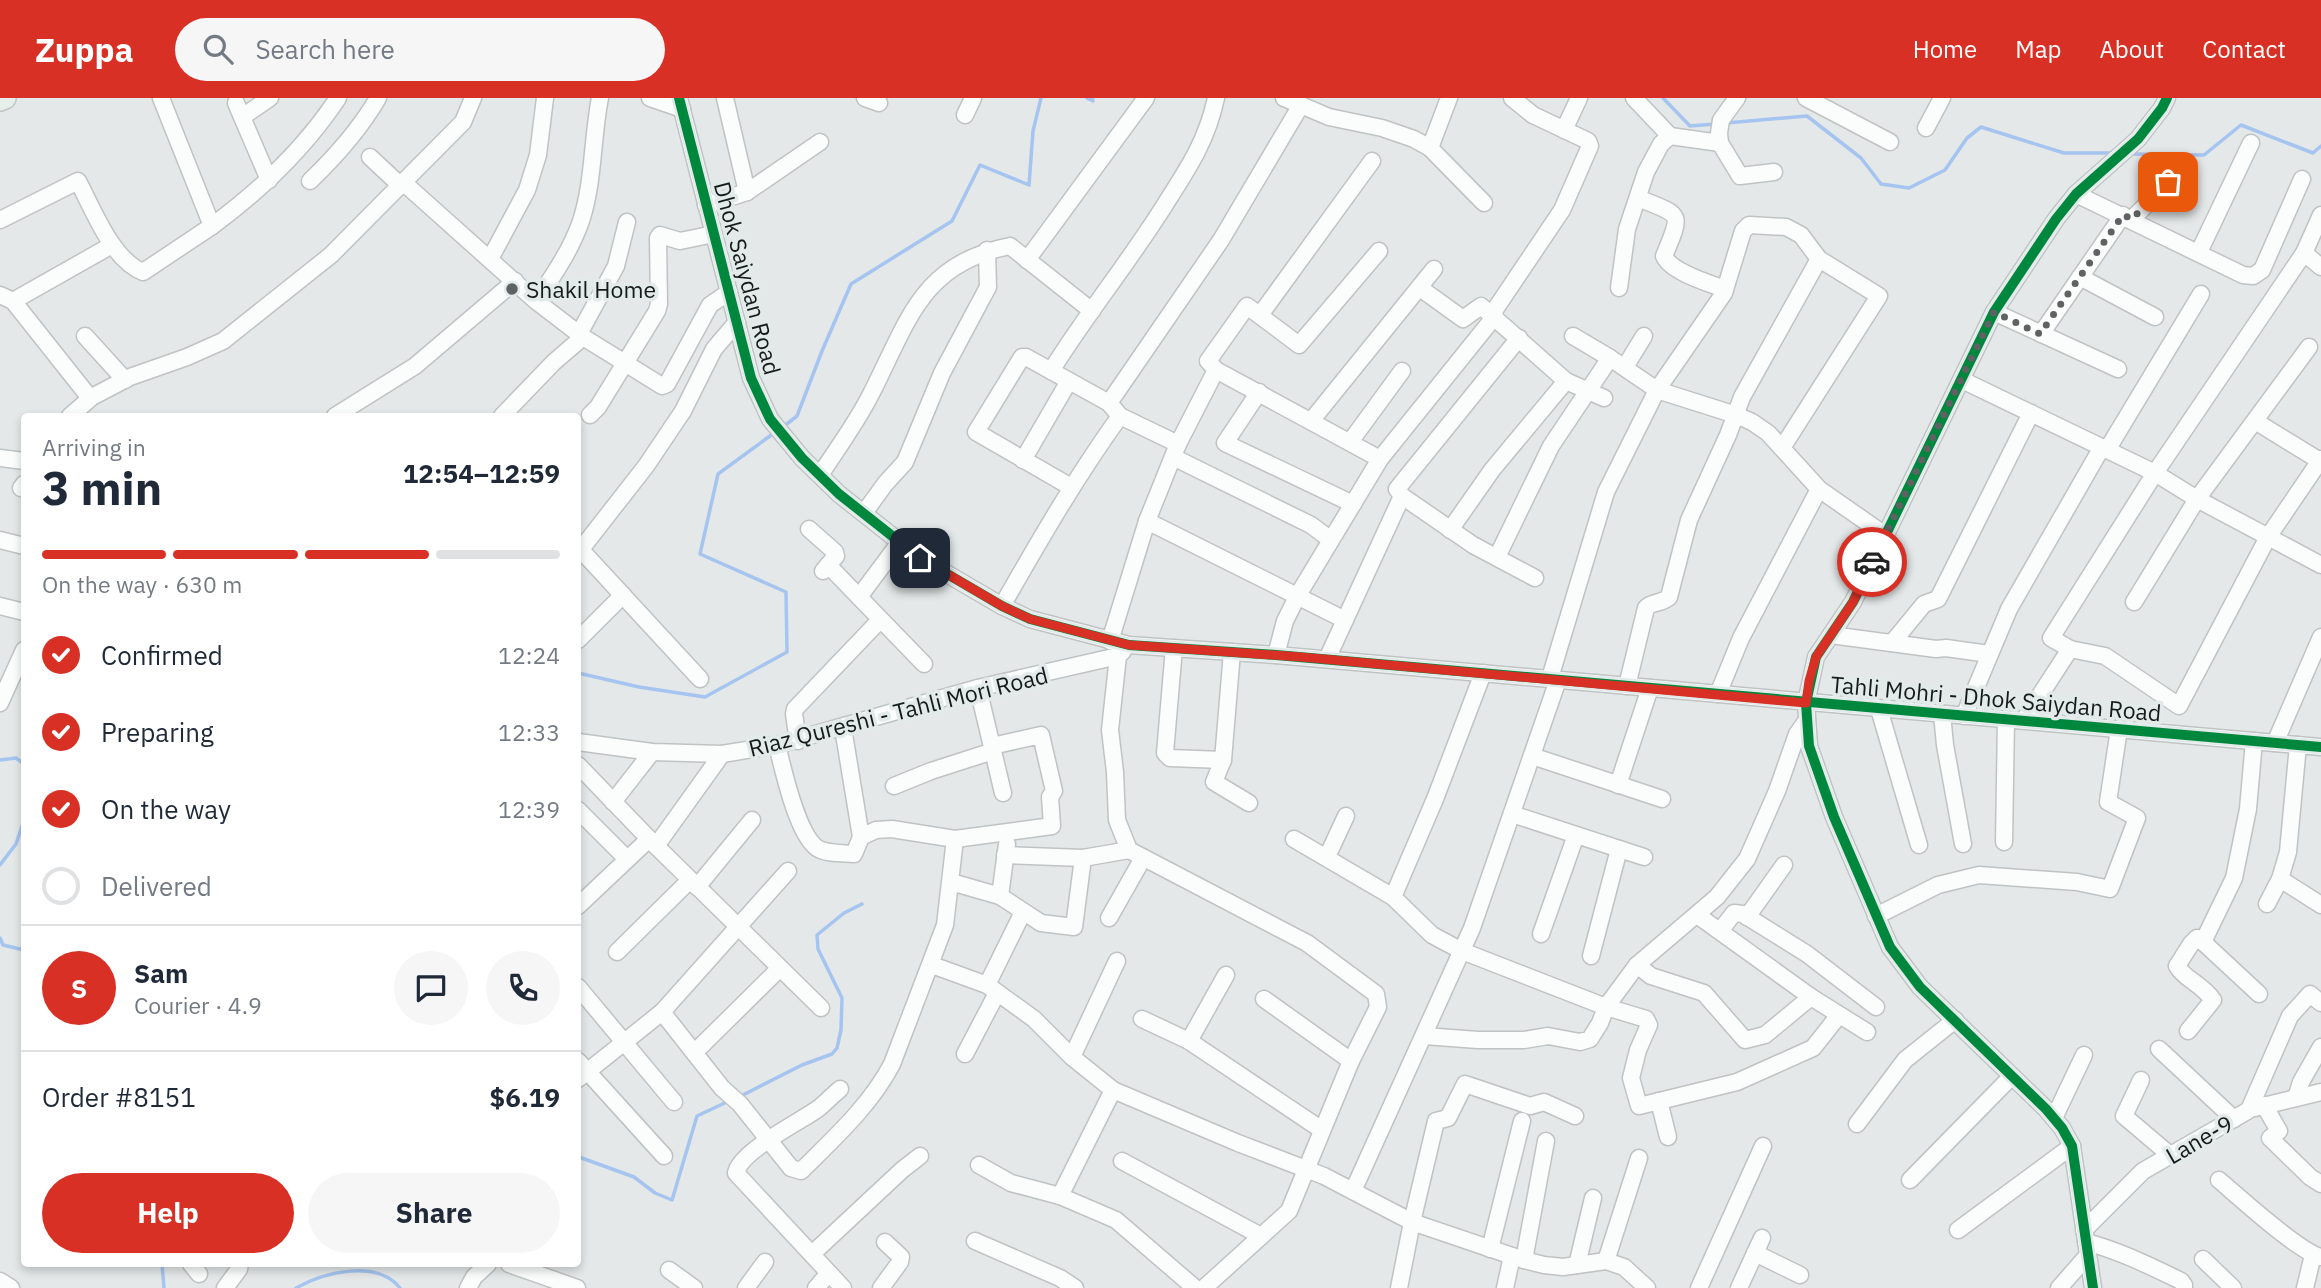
<!DOCTYPE html>
<html lang="en">
<head>
<meta charset="utf-8">
<style>
  body { margin:0; font-family:"IBM Plex Sans",sans-serif; background:#f6f6f7; color:#1f2937; height:100vh; display:flex; flex-direction:column; font-size:26px; white-space:nowrap }
  * { box-sizing:border-box; margin:0 }
  p { font-size:23px; color:#747a83 }
  .icon { flex:none; width:38px; height:38px; fill:none; stroke:currentColor; stroke-width:2; stroke-linecap:round; stroke-linejoin:round }
  .map { position:relative; flex:1; overflow:hidden }
  .details { position:absolute; left:21px; top:315px; width:560px; height:854px; display:flex; flex-direction:column; background:#fff; border-radius:7px; box-shadow:0 4px 10px #0003 }
  .details>* { flex:none }
  .pin { position:absolute; display:grid; place-items:center; width:60px; height:60px; color:#fff; margin:-30px; border-radius:14px; box-shadow:0 4px 10px #0006 }
  .courier { position:absolute; display:grid; place-items:center; width:70px; height:70px; margin:-35px; border:5px solid #d93025; border-radius:50%; background:#fff; color:#222; box-shadow:0 2px 9px #0007 }
  .headline em { font-style:normal; font-weight:700 }
  .headline div { display:flex; flex-direction:column-reverse }
  .headline { display:flex; align-items:center; justify-content:space-between; height:119px; padding:0 21px }
  h1 { font-size:46px; font-weight:700; line-height:52px }
  .bar { display:grid; grid-template-columns:repeat(4,1fr); gap:10px 7px; align-content:center; height:84px; padding:0 21px }
  .bar i { height:9px; border-radius:5px; background:#e0e1e3 }
  .bar .active { background:#d93025 }
  .bar p { grid-column:span 4 }
  .line { display:flex; align-items:center; gap:18px; padding:0 21px; border-top:2px solid #e0e1e3 }
  .line div { flex:1 }
  .round { display:grid; place-items:center; flex:none; width:74px; height:74px; border-radius:37px; background:#f6f6f7 }
  ol { padding:0 21px; list-style:none }
  li { display:flex; align-items:center; gap:21px; height:77px }
  li p { margin-inline-start:auto }
  li .icon { padding:7px; border-radius:50%; background:#d93025; color:#fff; stroke-width:4 }
  li:last-child { color:#747a83 }
  li i { width:38px; height:38px; border:4px solid #e0e1e3; border-radius:50% }
  .button { display:flex; gap:14px; margin-top:auto; padding:14px 21px }
  .button a { flex:1; height:80px; border-radius:42px; background:#d93025; color:#fff; font-size:28px; font-weight:700; line-height:80px; text-align:center }
  .button a+a { background:#f6f6f7; color:#1f2937 }
  header { display:flex; align-items:center; gap:42px; box-sizing:border-box; height:98px; padding:0 35px; background:#d93025; color:#fff }
  header strong { font-size:33px }
  nav { display:flex; gap:38px; margin-inline-start:auto; font-size:24px }
  .search { width:490px; height:63px; background:#f6f6f7; display:flex; align-items:center; gap:18px; box-sizing:border-box; padding:0 24px; border-radius:38px; color:#747a83; font-size:26px }
  .map>svg:first-child { display:block }
  .lines { fill:none; stroke-linecap:round; stroke-linejoin:round }
  .stream { stroke:#a6c4f0; stroke-width:3.5 }
  .minor-casing { stroke:#c0c3c3; stroke-width:19 }
  .major-casing { stroke:#c3c5c5; stroke-width:24 }
  .minor { stroke:#fbfcfc; stroke-width:16 }
  .major { stroke:#e7efeb; stroke-width:21 }
  .cycleway-casing { stroke:#e2eaea; stroke-width:15 }
  .cycleway { stroke:#00873e; stroke-width:10 }
  .done { stroke:#5f6262; stroke-width:7; stroke-dasharray:0 12.6 }
  .route { stroke:#d93025; stroke-width:9 }
  .poi-dot { fill:#5f6262; stroke:#e2eaea; stroke-width:2.5 }
  .labels { text-anchor:middle; dominant-baseline:central; stroke-width:7; stroke-linejoin:round; paint-order:stroke }
  .street-label { font-size:23px; fill:#171a1a; stroke:#e2eaea }
  .poi-label { font-size:23px; fill:#171a1a; stroke:#e2eaea; text-anchor:start }
</style>
</head>
<body>
<header>
<strong>Zuppa</strong>
<div class="search"><svg class="icon" aria-label="search" viewBox="0 0 24 24"><circle cx="10" cy="10" r="6"/><path d="M15 15l6 6"/></svg>Search here</div>
<nav><a>Home</a><a>Map</a><a>About</a><a>Contact</a></nav>
</header>
<div class="map">
<svg width="2321" height="1190" viewBox="0 0 2321 1190">
  <rect width="100%" height="100%" fill="#e4e8e8"/>
  <g class="lines">
    <g class="stream">
      <polyline points="1087,0 1093,3 1092,0"/>
      <polyline points="1663,0 1690,28 1715,26"/>
      <polyline points="1726,25 1807,18 1861,60 1881,86 1909,90 1945,72 1967,40 1981,29 2064,55 2114,55"/>
      <polyline points="2131,56 2204,57 2241,27 2313,55 2321,48"/>
      <polyline points="783,329 797,318 822,253 851,186 952,123 980,67 1029,87 1033,33 1041,0"/>
      <polyline points="578,575 639,589 705,599 787,554 786,494 700,456 718,376 774,335"/>
      <polyline points="0,662 16,660 24,666"/>
      <polyline points="0,767 16,746 24,722"/>
      <polyline points="0,840 3,847 24,852"/>
      <polyline points="739,999 802,967 832,956 837,950 841,932 842,900 818,851 817,837 844,815 862,806"/>
      <polyline points="578,1055 579,1059 578,1065"/>
      <polyline points="579,1059 634,1079 655,1095 672,1102 697,1018 729,1003"/>
      <polyline points="162,1166 164,1190"/>
      <path d="M296,1190c29,-16 81,-29 104,0"/>
    </g>
    <g class="minor-casing">
      <g id="minor">
        <path d="M161,0l51,128c49,-36 92,-77 126,-128"/>
        <polyline points="650,0 682,11"/>
        <polyline points="679,0 751,280 770,321 802,360 839,396 920,460 1002,508 1030,521 1129,547 1276,557 2321,649"/>
        <polyline points="725,0 747,94"/>
        <polyline points="865,0 879,5"/>
        <polyline points="1284,0 1329,19 1382,30 1414,41 1430,50 1484,105"/>
        <polyline points="1634,0 1670,38"/>
        <polyline points="1737,0 1721,22 1719,35 1720,45 1740,78 1774,74"/>
        <polyline points="1806,0 1890,44"/>
        <polyline points="236,5 269,82"/>
        <polyline points="965,17 973,0"/>
        <polyline points="242,19 270,0"/>
        <polyline points="1926,30 1942,0"/>
        <polyline points="1564,32 1579,0"/>
        <polyline points="1430,50 1449,0"/>
        <polyline points="370,59 401,88"/>
        <path d="M310,83c26,-25 50,-52 68,-83"/>
        <polyline points="404,85 536,203 583,239 662,288 667,286 710,207 729,194"/>
        <polyline points="2076,96 2243,177 2253,178 2262,172 2302,81"/>
        <path d="M1638,100c44,18 45,13 26,58 7,16 44,27 61,33"/>
        <polyline points="706,107 747,94 820,44"/>
        <polyline points="2132,121 2187,66"/>
        <path d="M0,122l78,-39c15,28 34,79 65,91l69,-46"/>
        <polyline points="1379,153 1299,247 1247,208 1208,263 1216,272 1380,361"/>
        <polyline points="2199,154 2251,45"/>
        <polyline points="2304,155 2321,169"/>
        <polyline points="490,161 527,92 538,57 545,0"/>
        <polyline points="1027,162 1146,0"/>
        <polyline points="2080,179 2155,219"/>
        <polyline points="1420,190 1463,221 1481,208 1566,283 1604,300"/>
        <polyline points="1619,190 1627,131 1646,74 1661,46 1670,38 1720,45"/>
        <polyline points="0,197 13,203 112,147"/>
        <polyline points="13,203 90,300"/>
        <path d="M536,203c17,-25 35,-51 45,-80 13,-40 11,-83 19,-123"/>
        <polyline points="1994,214 2118,271"/>
        <polyline points="1492,216 1562,112 1590,48 1588,43 1533,17 1512,0"/>
        <polyline points="1260,217 1372,63"/>
        <polyline points="579,236 616,168 627,124"/>
        <polyline points="2041,236 2123,117"/>
        <polyline points="85,238 125,282"/>
        <polyline points="1573,238 1610,260"/>
        <polyline points="1519,240 1397,391 1402,398 1473,447 1535,480"/>
        <polyline points="1625,269 1644,238"/>
        <path d="M1051,273c36,-58 79,-110 115,-168 23,-36 41,-63 50,-105"/>
        <polyline points="1962,282 2155,375 2197,401 2321,467"/>
        <polyline points="1259,294 1225,345 1353,406"/>
        <polyline points="1109,305 1221,142 1301,7"/>
        <polyline points="590,317 598,309 657,213 659,206 658,140 660,137 680,143 714,136"/>
        <polyline points="70,318 92,299 130,279 187,259 223,243 331,157 463,24 473,0"/>
        <polyline points="335,318 415,268 515,183"/>
        <polyline points="502,318 554,264 583,239"/>
        <polyline points="1311,323 1434,171"/>
        <polyline points="2255,323 2320,363"/>
        <polyline points="1350,344 1402,273"/>
        <polyline points="2107,352 2201,196"/>
        <polyline points="1173,359 1311,427 1331,442"/>
        <polyline points="0,360 24,363"/>
        <polyline points="1023,362 1069,283"/>
        <path d="M820,377c17,-26 37,-53 51,-81 37,-72 50,-131 139,-148l82,65"/>
        <polyline points="1071,389 976,334 1022,259 1026,259 1109,305 1120,318 1178,346"/>
        <polyline points="21,390 24,386"/>
        <polyline points="864,415 885,386 905,364 942,275 988,189 987,152"/>
        <polyline points="1147,423 1345,522"/>
        <polyline points="809,431 835,454 836,458 823,473"/>
        <polyline points="1450,432 1492,372 1566,283"/>
        <polyline points="0,442 24,448"/>
        <polyline points="581,452 700,581"/>
        <polyline points="578,455 646,368 683,313 714,251 737,224"/>
        <polyline points="1497,459 1551,348 1610,260 1657,292 1736,317 1752,324 1768,335 1819,391 1885,437"/>
        <polyline points="828,467 924,566"/>
        <polyline points="859,499 900,444"/>
        <polyline points="2134,504 2197,401 2309,249"/>
        <polyline points="0,508 24,514"/>
        <path d="M1002,508c37,-65 74,-129 118,-190"/>
        <polyline points="1831,537 1936,551 1946,550 1989,556"/>
        <polyline points="578,542 623,497"/>
        <polyline points="1110,543 1147,423 1178,346 1216,272"/>
        <polyline points="1892,545 1924,506 1938,501 2031,315"/>
        <polyline points="1174,550 1165,655 1170,660 1223,662"/>
        <polyline points="2070,551 2105,558 2179,608 2268,439 2321,361"/>
        <polyline points="1232,554 1223,662 1214,684 1249,705"/>
        <polyline points="1276,557 1285,523 1298,497 1380,361 1495,218"/>
        <polyline points="1118,558 1110,632 1115,674 1117,722 1129,752 1307,845 1376,896 1378,909 1351,963 1289,1113 1204,1190"/>
        <polyline points="1327,561 1402,398"/>
        <polyline points="1550,580 1606,394 1657,292 1724,195 1743,133 1749,127 1786,129 1801,137 1819,161 1879,198 1782,350"/>
        <path d="M1627,588l19,-78c6,-7 16,-4 23,-11l20,-77 39,-85 14,-38 77,-138"/>
        <polyline points="978,590 1003,695"/>
        <polyline points="1718,596 1741,540 1819,391"/>
        <polyline points="0,605 24,552"/>
        <polyline points="1879,611 1919,747"/>
        <polyline points="1942,616 1945,647 1963,746"/>
        <polyline points="1964,618 2009,511 2102,349"/>
        <polyline points="2024,622 2070,551 2051,540 2155,375 2304,155 2321,117"/>
        <polyline points="843,630 861,739"/>
        <polyline points="798,643 794,616 795,611 880,522"/>
        <polyline points="578,644 652,654 722,656 777,647 978,590 1118,558 1123,553"/>
        <polyline points="2275,645 2321,539"/>
        <path d="M777,647c6,24 20,89 40,103 9,6 26,5 37,6l7,-17 15,-7 16,-1 63,10 97,-13 -2,-29 4,-6 -13,-56 -49,11"/>
        <polyline points="1532,658 1662,701"/>
        <polyline points="578,667 656,748 821,910"/>
        <polyline points="1618,687 1650,590"/>
        <polyline points="894,688 931,673 993,653"/>
        <polyline points="613,704 652,654"/>
        <polyline points="578,712 627,761"/>
        <polyline points="1512,716 1644,759"/>
        <polyline points="1294,741 1393,799 1432,837 1462,853 1606,909 1646,921 1649,927 1638,952 1631,980 1639,1008 1737,984 1813,950 1839,917"/>
        <polyline points="2004,744 2006,621"/>
        <polyline points="656,748 722,656"/>
        <polyline points="1005,757 1083,760 1129,752"/>
        <polyline points="1327,759 1346,718"/>
        <polyline points="2280,781 2321,807"/>
        <polyline points="951,784 1000,798 1041,825 1074,829 1083,760"/>
        <polyline points="697,789 752,722"/>
        <polyline points="1000,798 1007,746"/>
        <polyline points="1393,799 1435,701 1483,575"/>
        <polyline points="2267,806 2280,781 2288,754 2298,647"/>
        <polyline points="578,808 649,741"/>
        <polyline points="1697,817 1811,899 1867,934"/>
        <polyline points="1876,818 1938,787 1979,777 2077,784 2110,791 2137,720 2108,704 2119,631"/>
        <polyline points="1747,819 1784,767"/>
        <polyline points="1109,820 1143,760"/>
        <polyline points="1720,833 1734,815 1743,816 1807,856 1876,909"/>
        <polyline points="1541,836 1576,737"/>
        <polyline points="2203,844 2234,780 2248,711 2254,643"/>
        <polyline points="617,854 690,782"/>
        <polyline points="1591,858 1619,751"/>
        <polyline points="932,867 987,887 1034,921 1072,959 1113,992 1238,1045 1324,1078 1412,1124 1524,1162 1544,1167 1563,1169 1606,1163 1624,1169 1647,1190"/>
        <polyline points="1637,867 1651,878 1704,895 1745,942 1765,937 1811,899"/>
        <polyline points="987,887 1023,814"/>
        <polyline points="578,889 674,1004"/>
        <polyline points="1264,901 1351,963"/>
        <path d="M662,914l60,76 18,16 51,64 10,3c33,-33 69,-65 91,-107l53,-139 10,-86"/>
        <polyline points="1142,921 1189,943 1322,1032"/>
        <path d="M2188,933l25,-31c-11,-16 -29,-21 -36,-34l14,-22 6,-6 6,4 56,52"/>
        <polyline points="1424,938 1478,942 1524,942 1548,938 1580,944 1590,941 1600,925 1606,909 1637,867 1717,799 1747,761 1777,693 1797,636 1807,622"/>
        <polyline points="1189,943 1226,877"/>
        <polyline points="2159,951 2234,1021"/>
        <polyline points="695,954 780,870"/>
        <polyline points="965,956 997,895"/>
        <polyline points="1072,959 1117,863"/>
        <polyline points="578,963 664,1058"/>
        <polyline points="578,981 662,914 788,773"/>
        <polyline points="2141,982 2124,1018 2170,1057"/>
        <path d="M840,991c-7,6 -14,13 -21,19 -19,14 -79,43 -83,65l107,115"/>
        <polyline points="2296,1000 2301,984 2321,949"/>
        <polyline points="1659,1003 1668,1039"/>
        <polyline points="2264,1007 2279,1033 2270,1040 2310,1079 2321,1086"/>
        <polyline points="2255,1010 2321,994"/>
        <polyline points="2054,1020 2084,957"/>
        <polyline points="1857,1026 1905,962 1955,922"/>
        <polyline points="1122,1063 1261,1138"/>
        <polyline points="979,1067 1011,1085 1060,1098 1116,1122 1195,1190"/>
        <polyline points="1910,1082 2011,979"/>
        <path d="M2219,1082c20,17 80,72 102,77"/>
        <polyline points="1353,1093 1472,830 1558,582"/>
        <polyline points="1060,1098 1113,992"/>
        <polyline points="1958,1132 2072,1048"/>
        <polyline points="2084,1132 2143,1073 2249,1012 2290,918 2310,896 2321,905"/>
        <polyline points="975,1143 1060,1180 1075,1190"/>
        <path d="M2086,1144c34,9 64,24 95,39l3,4v3"/>
        <polyline points="1490,1151 1522,1023"/>
        <polyline points="1755,1155 1800,1177"/>
        <polyline points="812,1156 902,1072 920,1058"/>
        <polyline points="2203,1161 2233,1190"/>
        <polyline points="1524,1162 1546,1043"/>
        <polyline points="1606,1163 1639,1060"/>
        <polyline points="191,1166 199,1176"/>
        <polyline points="509,1166 577,1190"/>
        <polyline points="1577,1167 1593,1100"/>
        <polyline points="669,1172 694,1190"/>
        <polyline points="0,1183 11,1190"/>
        <polyline points="225,1190 239,1171 240,1166"/>
        <polyline points="468,1190 474,1179 488,1166"/>
        <polyline points="746,1190 765,1164"/>
        <polyline points="816,1190 829,1175"/>
        <polyline points="881,1190 900,1164 901,1159 885,1144"/>
        <polyline points="1399,1190 1412,1124 1436,1023 1448,1020 1465,986 1530,1008 1544,1004 1575,1018"/>
        <polyline points="1505,1190 1512,1158"/>
        <polyline points="1699,1190 1763,1048"/>
        <polyline points="1739,1190 1762,1140"/>
        <polyline points="2059,1190 2088,1157"/>
        <polyline points="2093,1190 2072,1048 2062,1030 2046,1011 1920,889 1890,849 1834,719 1809,648 1806,605 1816,559 1853,504 1994,214 2056,121 2076,96 2138,41 2162,10 2167,0"/>
        <polyline points="2305,1190 2313,1157"/>
      </g>
    </g>
    <g class="major-casing">
      <polyline id="major" points="0,2 5,0"/>
    </g>
    <use href="#minor" class="minor"/>
    <use href="#major" class="major"/>
    <g class="cycleway-casing">
      <g id="cycleway">
        <polyline points="679,0 751,280 770,321 802,360 839,396 920,460 1002,508 1030,521 1129,547 1276,557 2321,649"/>
        <polyline points="2093,1190 2072,1048 2062,1030 2046,1011 1920,889 1890,849 1834,719 1809,648 1806,605 1816,559 1853,504 1994,214 2056,121 2076,96 2138,41 2162,10 2167,0"/>
      </g>
    </g>
    <use href="#cycleway" class="cycleway"/>
  </g>
  <g class="lines">
    <polyline class="done" points="1872,464 1994,214 2040,236 2123,117 2132,121 2168,84"/>
    <polyline class="route" points="920,460 1002,508 1030,521 1129,547 1301,559 1806,605 1809,583 1816,559 1853,504 1872,464"/>
  </g>
  <circle class="poi-dot" cx="512" cy="191" r="7"/>
  <g class="labels">
    <g class="street-label">
      <text transform="translate(748 180) rotate(75)">Dhok Saiydan Road</text>
      <text transform="translate(1996 600) rotate(5)">Tahli Mohri - Dhok Saiydan Road</text>
      <text transform="translate(898 613) rotate(-14)">Riaz Qureshi - Tahli Mori Road</text>
      <text transform="translate(2199 1041) rotate(-30)">Lane-9</text>
    </g>
    <g class="poi-label">
      <text x="526" y="191">Shakil Home</text>
    </g>
  </g>
</svg>
<div class="pin" style="left:2168px;top:84px;background:#ea580c"><svg class="icon" aria-label="bag" viewBox="0 0 24 24"><path d="M5 8h14l-1 12H6zM9 8a3 3 0 0 1 6 0"/></svg></div>
<div class="pin" style="left:920px;top:460px;background:#1f2937"><svg class="icon" aria-label="home" viewBox="0 0 24 24"><path d="M3 11l9-7 9 7M6 9v11h12V9"/></svg></div>
<div class="courier" style="left:1872px;top:464px"><svg class="icon" aria-label="car" viewBox="0 0 24 24"><path d="M5 17H2v-5l4-1 3-4h7l3 4 3 1v5h-3M9 17h6M6 11h13"/><circle cx="7" cy="17" r="2"/><circle cx="17" cy="17" r="2"/></svg></div>
<section class="details">
<div class="headline"><div><h1>3 min</h1><p>Arriving in</p></div><em>12:54–12:59</em></div>
<div class="bar"><i class="active"></i><i class="active"></i><i class="active"></i><i></i><p>On the way · 630 m</p></div>
<ol>
<li><svg class="icon" aria-label="check" viewBox="0 0 24 24"><path d="M5 12l5 5 9-10"/></svg>Confirmed<p>12:24</p></li>
<li><svg class="icon" aria-label="check" viewBox="0 0 24 24"><path d="M5 12l5 5 9-10"/></svg>Preparing<p>12:33</p></li>
<li><svg class="icon" aria-label="check" viewBox="0 0 24 24"><path d="M5 12l5 5 9-10"/></svg>On the way<p>12:39</p></li>
<li><i></i>Delivered</li>
</ol>
<div class="line" style="height:126px"><b class="round" style="background:#d93025;color:#fff">S</b><div><b>Sam</b><p>Courier · 4.9</p></div><a class="round"><svg class="icon" aria-label="chat" viewBox="0 0 24 24"><path d="M4 5h16v11H9l-5 4z"/></svg></a><a class="round"><svg class="icon" aria-label="phone" viewBox="0 0 24 24"><path d="M5 4h4l2 5-3 2q2 4 5 5l2-3 5 2v4C11 20 4 13 5 4z"/></svg></a></div>
<div class="line" style="height:91px"><div>Order #8151</div><b>$6.19</b></div>
<div class="button"><a>Help</a><a>Share</a></div>
</section>
</div>
</body>
</html>
